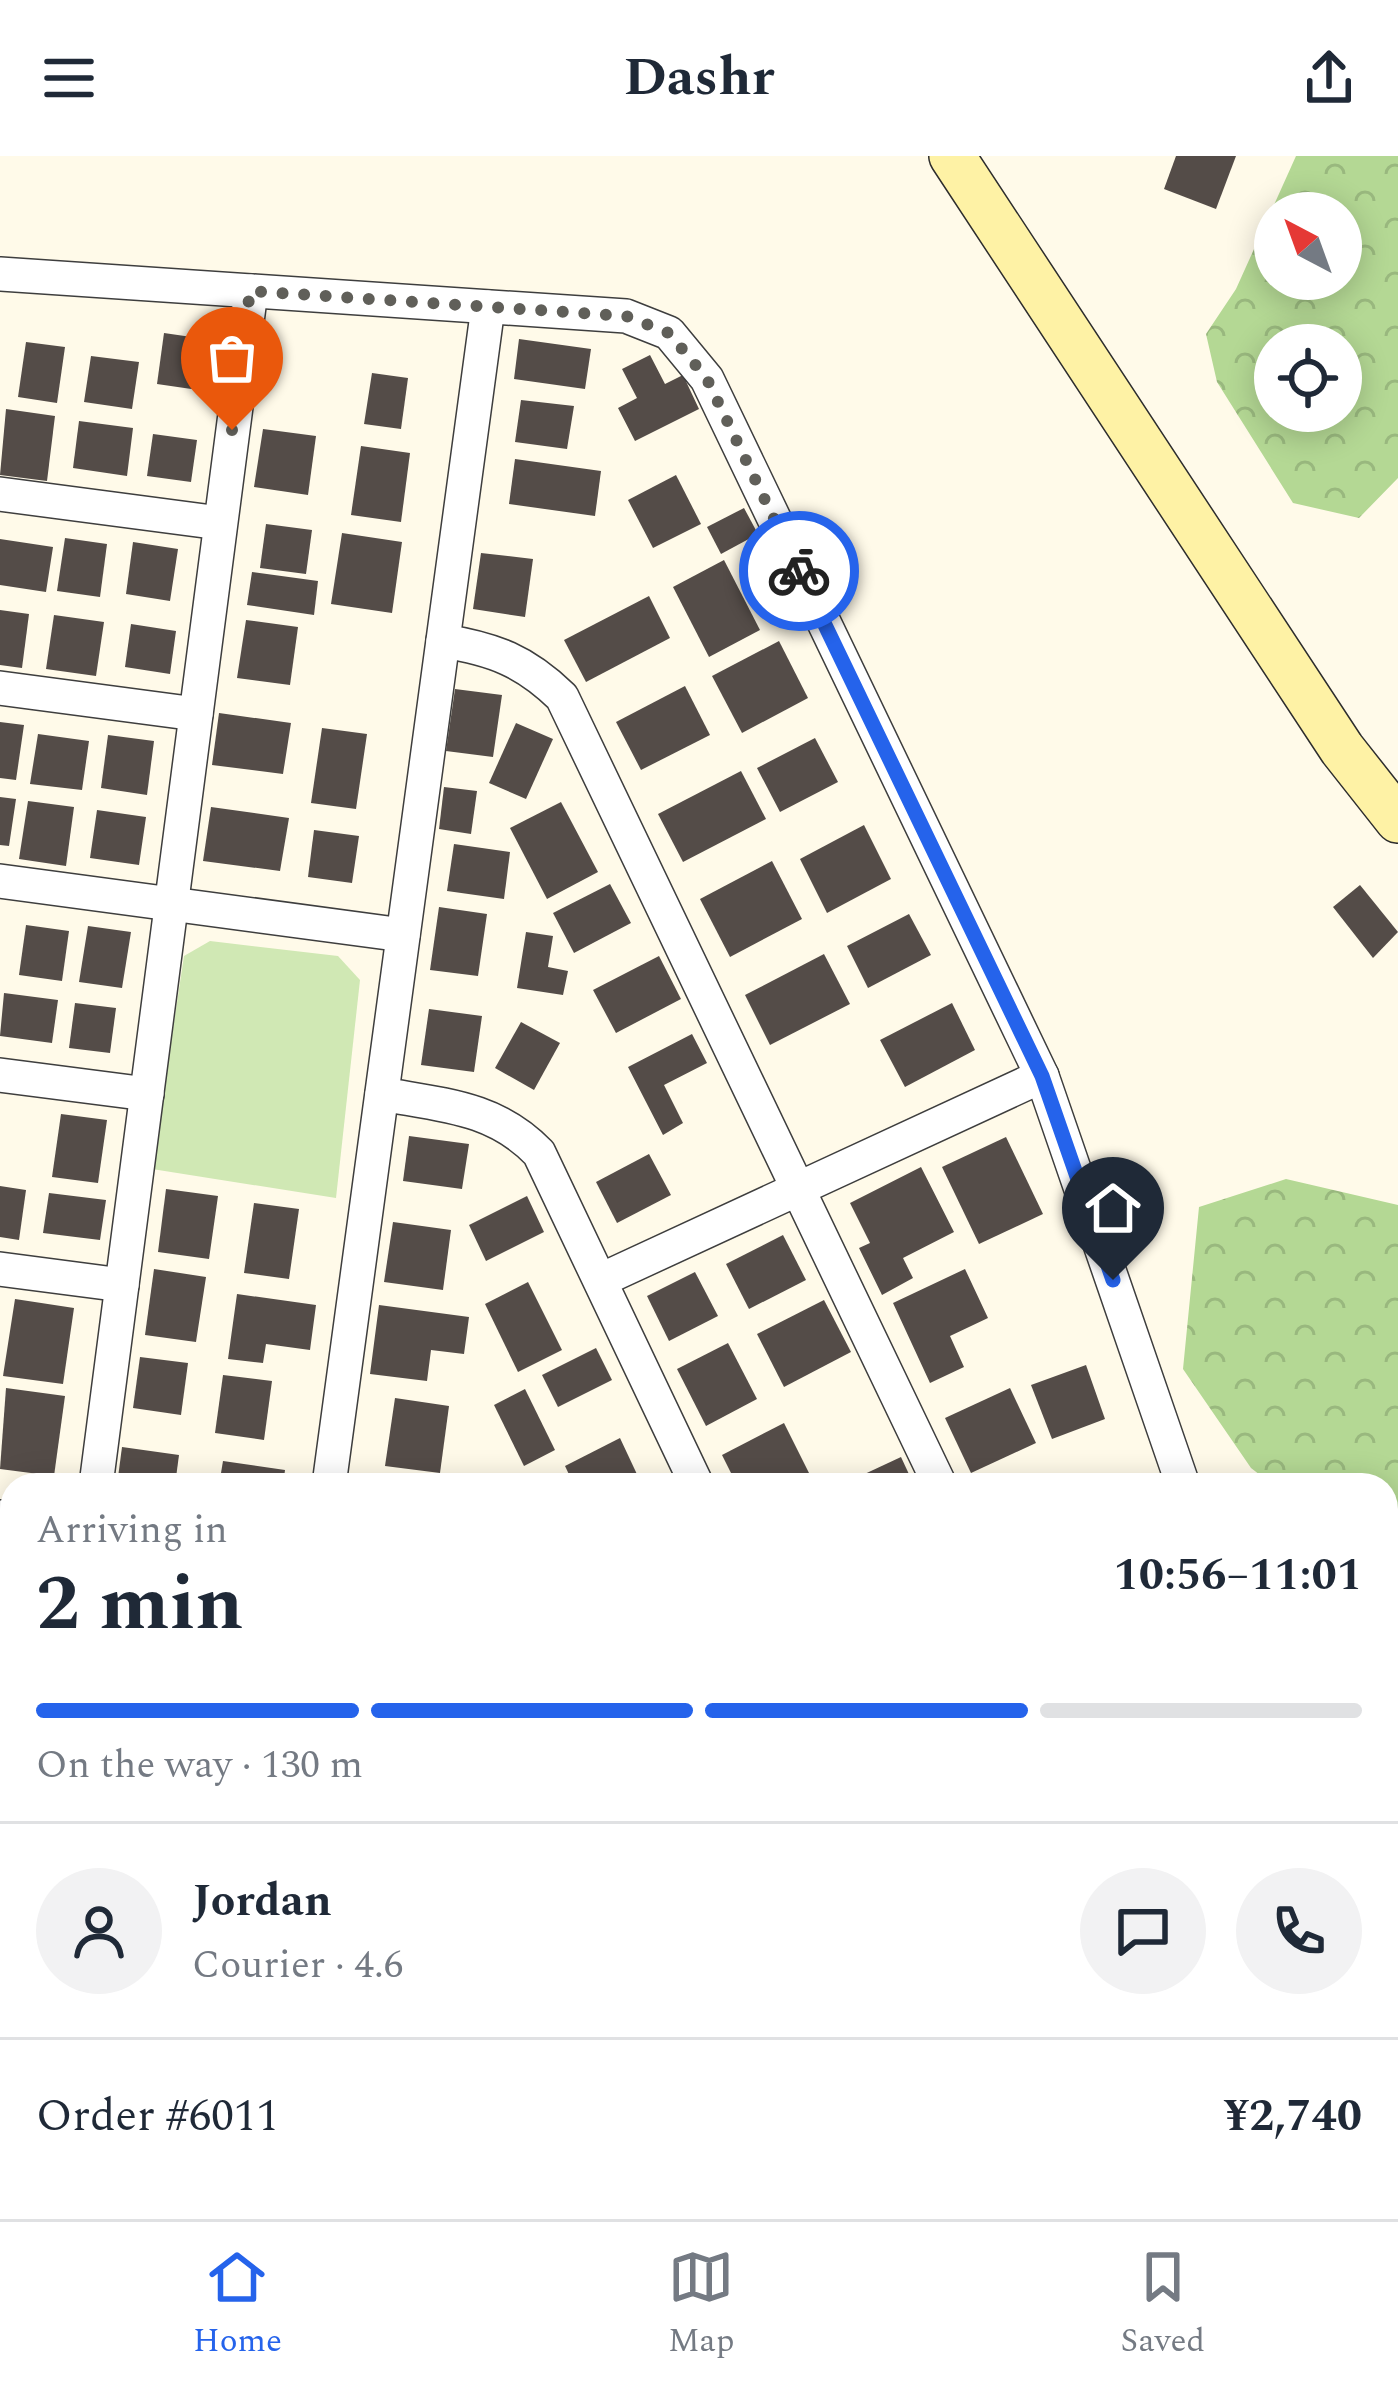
<!DOCTYPE html>
<html lang="en">
<head>
<meta charset="utf-8">
<style>
  body { margin:0; font-family:Spectral,serif; background:#f2f2f3; color:#1f2937; height:100vh; display:flex; flex-direction:column; font-size:45px; white-space:nowrap }
  * { box-sizing:border-box; margin:0 }
  p { font-size:39px; color:#747a83 }
  .icon { flex:none; width:66px; height:66px; fill:none; stroke:currentColor; stroke-width:2; stroke-linecap:round; stroke-linejoin:round }
  .map { position:relative; flex:1; overflow:hidden }
  .sheet { position:absolute; left:0px; top:1317px; width:1398px; height:747px; display:flex; flex-direction:column; background:#fff; border-radius:36px 36px 0 0; box-shadow:0 6px 30px #0003 }
  .sheet>* { flex:none }
  .needle { width:78px; rotate:319deg }
  .controls { position:absolute; left:1254px; top:36px; display:grid; gap:24px }
  .controls a { display:grid; place-items:center; width:108px; height:108px; border-radius:50%; background:#fff; box-shadow:0 6px 30px #0003; font-size:60px }
  .pin { position:absolute; display:grid; place-items:center; width:102px; height:102px; color:#fff; margin:-123px -51px; border-radius:50% 50% 50% 0; rotate:-45deg; box-shadow:0 0 12px #0007 }
  .pin .icon { rotate:45deg }
  .courier { position:absolute; display:grid; place-items:center; width:120px; height:120px; margin:-60px; border:9px solid #2563eb; border-radius:50%; background:#fff; color:#222; box-shadow:0 3px 15px #0007 }
  .overview em { font-style:normal; font-weight:700 }
  .overview div { display:flex; flex-direction:column-reverse }
  .overview { display:flex; align-items:center; justify-content:space-between; height:204px; padding:0 36px }
  h1 { font-size:78px; font-weight:700; line-height:90px }
  .bar { display:grid; grid-template-columns:repeat(4,1fr); gap:18px 12px; align-content:center; height:144px; padding:0 36px }
  .bar i { height:15px; border-radius:9px; background:#e0e1e3 }
  .bar .current { background:#2563eb }
  .bar p { grid-column:span 4 }
  .line { display:flex; align-items:center; gap:30px; padding:0 36px; border-top:3px solid #e0e1e3 }
  .line div { flex:1 }
  .round { display:grid; place-items:center; flex:none; width:126px; height:126px; border-radius:63px; background:#f2f2f3 }
  header { display:flex; justify-content:space-between; align-items:center; height:156px; padding:0 36px; background:#fff; font-size:54px; font-weight:700 }
  .dock { display:flex; justify-content:space-around; align-items:center; height:168px; border-top:3px solid #e0e1e3; background:#fff; font-size:33px; color:#747a83 }
  .dock a { display:grid; justify-items:center; gap:6px }
  .dock .current { color:#2563eb }
  .map>svg:first-child { display:block }
  .forest { fill:url(#forest-crowns); fill-rule:evenodd }
  .park { fill:#d0e8b4 }
  .building { fill:#544c48 }
  .lines { fill:none; stroke-linecap:round; stroke-linejoin:round }
  .street-casing { stroke:#3e3e3e; stroke-width:36 }
  .secondary-casing { stroke:#2d2d2d; stroke-width:48 }
  .street { stroke:#fff; stroke-width:33 }
  .secondary { stroke:#fef2a5; stroke-width:45 }
  .done { stroke:#605f59; stroke-width:12; stroke-dasharray:0 21.6 }
  .route { stroke:#2563eb; stroke-width:15 }
</style>
</head>
<body>
<header><svg class="icon" aria-label="menu" viewBox="0 0 24 24"><path d="M4 6h16M4 12h16M4 18h16"/></svg>Dashr<svg class="icon" aria-label="share" viewBox="0 0 24 24"><path d="M12 15V3M7 8l5-5 5 5M5 13v7h14v-7"/></svg></header>
<div class="map">
<svg width="1398" height="2063" viewBox="0 0 1398 2063">
  <defs>
    <pattern id="forest-crowns" width="20" height="18" patternUnits="userSpaceOnUse" patternTransform="scale(3)"><rect width="20" height="18" fill="#b4d894"/><path d="M2 6a3 3 0 1 1 6 0M12 15a3 3 0 1 1 6 0" fill="none" stroke="#99b87e"/></pattern>
  </defs>
  <rect width="100%" height="100%" fill="#fffae9"/>
  <g class="forest">
    <path d="M1296,0h102v322l-39,40 -66,-15 -76,-121 -11,-48 30,-45zM1341,57v66h-66v-66zM1341,189v66h-66v-66z"/>
    <polygon points="1286,1023 1398,1049 1398,2063 844,2063 873,2052 1386,2052 1386,1329 1273,1329 1251,1312 1183,1213 1199,1051"/>
    <polygon points="578,2052 603,2052 635,2063 559,2063"/>
  </g>
  <polygon class="park" points="210,785 338,800 360,824 336,1042 152,1013 184,800"/>
  <g class="building">
    <polygon points="1176,0 1236,0 1216,53 1164,33"/>
    <polygon points="164,177 219,185 212,236 157,228"/>
    <polygon points="519,183 591,193 585,233 514,223"/>
    <polygon points="26,186 65,191 57,247 18,241"/>
    <polygon points="650,199 665,228 683,219 699,253 635,285 618,252 637,242 622,213"/>
    <polygon points="91,200 139,206 132,253 84,246"/>
    <polygon points="372,217 408,222 401,273 364,268"/>
    <polygon points="521,244 574,250 567,293 515,286"/>
    <polygon points="6,253 55,260 47,325 0,319"/>
    <polygon points="79,265 133,272 127,320 73,312"/>
    <polygon points="263,273 316,280 308,339 254,331"/>
    <polygon points="153,278 197,284 191,326 147,320"/>
    <polygon points="361,290 410,297 401,366 351,359"/>
    <polygon points="515,303 601,315 595,360 509,348"/>
    <polygon points="676,319 701,368 653,392 628,344"/>
    <polygon points="744,352 758,378 721,398 707,371"/>
    <polygon points="266,368 312,374 306,418 260,412"/>
    <polygon points="342,377 402,386 392,457 331,448"/>
    <polygon points="65,382 107,388 100,441 57,435"/>
    <polygon points="0,383 53,391 46,436 0,429"/>
    <polygon points="133,386 178,393 170,445 126,438"/>
    <polygon points="481,397 533,403 525,461 473,453"/>
    <polygon points="724,404 760,474 709,501 673,431"/>
    <polygon points="252,416 318,425 314,459 247,449"/>
    <polygon points="649,440 670,482 586,526 564,484"/>
    <polygon points="0,454 29,458 22,512 0,509"/>
    <polygon points="54,459 104,466 96,520 46,513"/>
    <polygon points="246,464 298,471 290,529 237,522"/>
    <polygon points="131,468 176,475 170,518 125,511"/>
    <polygon points="779,485 808,542 742,577 712,520"/>
    <polygon points="685,530 710,579 641,614 616,566"/>
    <polygon points="455,533 502,539 493,601 446,595"/>
    <polygon points="219,557 291,567 283,618 212,609"/>
    <polygon points="0,566 24,569 16,624 0,622"/>
    <polygon points="516,567 553,583 526,643 489,627"/>
    <polygon points="322,572 367,578 356,653 311,647"/>
    <polygon points="38,578 89,585 82,634 30,628"/>
    <polygon points="108,579 154,585 147,639 101,632"/>
    <polygon points="815,582 838,626 780,656 757,612"/>
    <polygon points="741,615 766,663 683,706 658,658"/>
    <polygon points="444,631 477,635 471,678 439,673"/>
    <polygon points="0,641 16,643 9,690 0,689"/>
    <polygon points="28,645 74,651 66,710 19,703"/>
    <polygon points="561,646 598,716 547,743 510,672"/>
    <polygon points="211,651 289,662 280,715 203,705"/>
    <polygon points="97,654 146,661 139,709 90,702"/>
    <polygon points="864,669 891,723 827,757 800,703"/>
    <polygon points="314,674 359,680 352,727 308,721"/>
    <polygon points="454,688 510,696 504,743 447,735"/>
    <polygon points="772,705 802,763 730,801 700,743"/>
    <polygon points="610,728 631,767 574,797 553,757"/>
    <polygon points="1360,729 1398,776 1373,802 1333,751"/>
    <polygon points="439,751 487,758 478,820 430,814"/>
    <polygon points="909,758 931,799 868,832 847,790"/>
    <polygon points="26,769 69,775 62,825 19,819"/>
    <polygon points="88,770 131,776 122,832 79,826"/>
    <polygon points="526,776 553,780 548,811 568,815 563,839 517,832"/>
    <polygon points="824,798 850,848 770,889 745,839"/>
    <polygon points="659,800 681,843 616,877 593,834"/>
    <polygon points="4,837 58,844 52,887 0,880"/>
    <polygon points="75,847 116,852 110,897 69,892"/>
    <polygon points="952,847 975,894 905,931 880,884"/>
    <polygon points="429,853 482,860 474,916 421,909"/>
    <polygon points="521,866 560,887 534,934 495,912"/>
    <polygon points="692,878 707,907 664,929 683,967 663,979 628,911"/>
    <polygon points="61,958 107,964 98,1027 52,1021"/>
    <polygon points="409,980 469,988 462,1033 403,1025"/>
    <polygon points="1006,981 1043,1058 979,1088 942,1011"/>
    <polygon points="649,998 671,1039 617,1067 596,1026"/>
    <polygon points="921,1011 954,1076 903,1102 913,1122 882,1139 859,1092 870,1087 850,1047"/>
    <polygon points="0,1030 26,1034 19,1084 0,1081"/>
    <polygon points="166,1033 218,1040 209,1103 158,1096"/>
    <polygon points="49,1037 106,1044 100,1084 43,1077"/>
    <polygon points="527,1040 544,1076 486,1105 469,1069"/>
    <polygon points="254,1047 299,1053 289,1123 244,1117"/>
    <polygon points="393,1066 451,1074 443,1134 384,1126"/>
    <polygon points="783,1079 806,1124 749,1153 726,1108"/>
    <polygon points="154,1113 206,1121 196,1186 145,1179"/>
    <polygon points="965,1113 988,1162 950,1180 964,1211 930,1227 893,1147"/>
    <polygon points="695,1116 718,1160 669,1185 647,1140"/>
    <polygon points="528,1126 562,1194 518,1216 485,1148"/>
    <polygon points="237,1138 316,1149 310,1194 266,1188 263,1207 228,1203"/>
    <polygon points="15,1143 74,1152 63,1228 3,1220"/>
    <polygon points="824,1144 851,1196 784,1231 757,1178"/>
    <polygon points="379,1149 469,1161 464,1198 431,1194 427,1225 370,1218"/>
    <polygon points="728,1187 757,1243 706,1270 677,1213"/>
    <polygon points="596,1192 612,1224 558,1251 542,1219"/>
    <polygon points="140,1201 188,1207 181,1259 133,1252"/>
    <polygon points="1086,1209 1105,1263 1052,1283 1031,1229"/>
    <polygon points="223,1219 272,1225 264,1284 215,1277"/>
    <polygon points="6,1232 65,1240 54,1320 0,1313"/>
    <polygon points="1010,1232 1036,1287 971,1317 945,1262"/>
    <polygon points="525,1233 555,1294 524,1310 494,1249"/>
    <polygon points="395,1242 449,1250 440,1317 385,1310"/>
    <polygon points="784,1267 812,1323 801,1329 737,1329 722,1299"/>
    <polygon points="620,1282 642,1329 574,1329 565,1310"/>
    <polygon points="122,1291 179,1299 175,1329 117,1329"/>
    <polygon points="901,1301 914,1329 841,1329"/>
    <polygon points="223,1305 285,1314 283,1329 219,1329"/>
    <polygon points="355,1318 417,1326 416,1329 353,1329"/>
    <polygon points="1,2018 12,2018 12,2052 44,2052 44,2063 0,2063"/>
    <polygon points="166,2052 196,2052 208,2063 156,2063"/>
  </g>
  <g class="lines">
    <g class="street-casing">
      <g id="street">
        <polyline points="0,118 626,160 669,177 707,223 1042,920 1183,1329"/>
        <polyline points="0,338 220,367"/>
        <path d="M443,485c51,8 82,20 119,56l378,788"/>
        <polyline points="0,532 196,558"/>
        <polyline points="0,725 403,779"/>
        <polyline points="0,919 147,938"/>
        <path d="M382,938c60,11 113,13 157,59l158,332"/>
        <polyline points="0,1113 122,1129"/>
        <polyline points="601,1124 1042,920"/>
        <polyline points="96,1329 251,135"/>
        <polyline points="329,1329 488,151"/>
        <polyline points="0,1361 12,1363"/>
        <polyline points="0,1766 12,1768"/>
        <polyline points="0,1967 12,1969"/>
        <polyline points="260,2052 273,2063"/>
        <polyline points="111,2063 120,2052"/>
      </g>
    </g>
    <g class="secondary-casing">
      <g id="secondary">
        <polyline points="952,0 1342,593 1398,664"/>
        <polyline points="0,1575 12,1578"/>
        <polyline points="413,2063 421,2052"/>
      </g>
    </g>
    <use href="#street" class="street"/>
    <use href="#secondary" class="secondary"/>
  </g>
  <g class="lines">
    <polyline class="done" points="232,274 250,135 626,160 669,177 707,223 799,415"/>
    <polyline class="route" points="799,415 1042,920 1113,1124"/>
  </g>
</svg>
<div class="controls">
<a><svg class="needle" viewBox="-14 -14 28 28"><path d="M0-13l5 13h-10z" fill="#e53935"/><path d="M0 13l5-13h-10z" fill="#747a83"/></svg></a>
<a><svg class="icon" aria-label="locate" viewBox="0 0 24 24"><circle cx="12" cy="12" r="6"/><path d="M12 2v4M12 18v4M2 12h4M18 12h4"/></svg></a>
</div>
<div class="pin" style="left:232px;top:274px;background:#ea580c"><svg class="icon" aria-label="bag" viewBox="0 0 24 24"><path d="M5 8h14l-1 12H6zM9 8a3 3 0 0 1 6 0"/></svg></div>
<div class="pin" style="left:1113px;top:1124px;background:#1f2937"><svg class="icon" aria-label="home" viewBox="0 0 24 24"><path d="M3 11l9-7 9 7M6 9v11h12V9"/></svg></div>
<div class="courier" style="left:799px;top:415px"><svg class="icon" aria-label="bike" viewBox="0 0 24 24"><circle cx="6" cy="16" r="4"/><circle cx="18" cy="16" r="4"/><path d="M6 16l4-8h5l3 8M10 8l3 8H6M13 5h3"/></svg></div>
<section class="sheet">
<div class="overview"><div><h1>2 min</h1><p>Arriving in</p></div><em>10:56–11:01</em></div>
<div class="bar"><i class="current"></i><i class="current"></i><i class="current"></i><i></i><p>On the way · 130 m</p></div>
<div class="line" style="height:216px"><a class="round"><svg class="icon" aria-label="person" viewBox="0 0 24 24"><circle cx="12" cy="8" r="4"/><path d="M4 21q1-7 8-7t8 7"/></svg></a><div><b>Jordan</b><p>Courier · 4.6</p></div><a class="round"><svg class="icon" aria-label="chat" viewBox="0 0 24 24"><path d="M4 5h16v11H9l-5 4z"/></svg></a><a class="round"><svg class="icon" aria-label="phone" viewBox="0 0 24 24"><path d="M5 4h4l2 5-3 2q2 4 5 5l2-3 5 2v4C11 20 4 13 5 4z"/></svg></a></div>
<div class="line" style="height:156px"><div>Order #6011</div><b>¥2,740</b></div>
</section>
</div>
<nav class="dock">
<a class="current"><svg class="icon" aria-label="home" viewBox="0 0 24 24"><path d="M3 11l9-7 9 7M6 9v11h12V9"/></svg>Home</a>
<a><svg class="icon" aria-label="map" viewBox="0 0 24 24"><path d="M3 6l6-2 6 2 6-2v14l-6 2-6-2-6 2zM9 4v14M15 6v14"/></svg>Map</a>
<a><svg class="icon" aria-label="saved" viewBox="0 0 24 24"><path d="M7 4h10v16l-5-4-5 4z"/></svg>Saved</a>
</nav>
</body>
</html>
